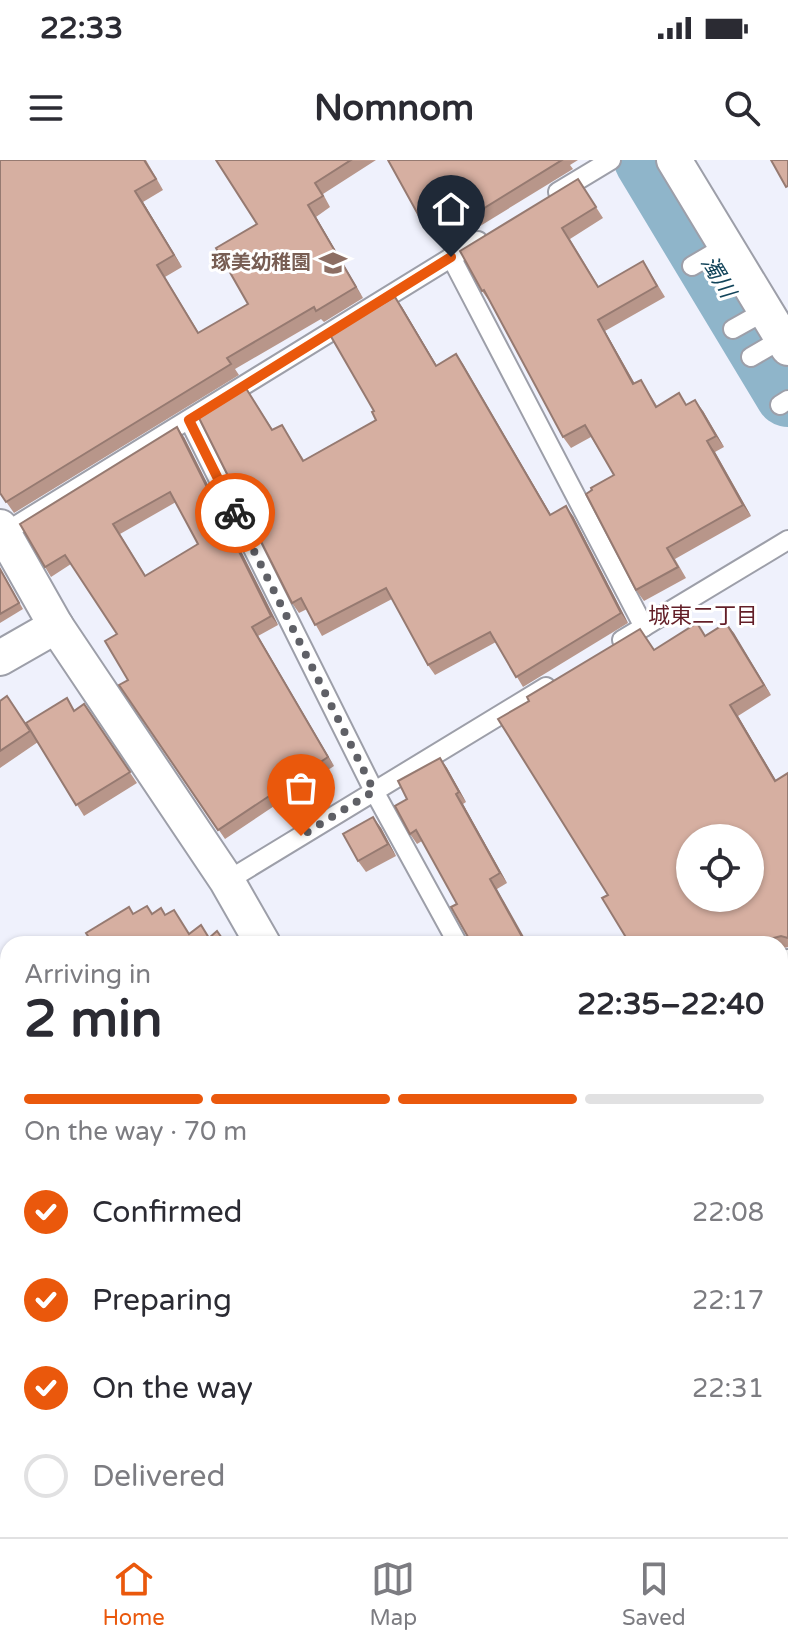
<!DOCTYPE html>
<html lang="en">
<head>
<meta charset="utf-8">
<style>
  body { margin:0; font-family:"Varela Round","Noto Sans JP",sans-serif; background:#f7f7f7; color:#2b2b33; height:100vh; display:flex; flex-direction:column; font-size:30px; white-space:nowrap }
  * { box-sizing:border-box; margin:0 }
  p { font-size:26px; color:#7c7c81 }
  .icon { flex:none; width:44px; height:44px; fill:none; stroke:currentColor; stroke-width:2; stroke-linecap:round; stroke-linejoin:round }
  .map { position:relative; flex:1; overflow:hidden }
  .sheet { position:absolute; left:0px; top:776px; width:788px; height:602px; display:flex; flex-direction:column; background:#fff; border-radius:24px 24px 0 0; box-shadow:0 2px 6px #0004 }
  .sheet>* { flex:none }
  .buttons { position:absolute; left:676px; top:664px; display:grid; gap:16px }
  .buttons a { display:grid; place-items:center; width:88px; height:88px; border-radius:50%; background:#fff; box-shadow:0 2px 6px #0004; font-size:40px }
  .pin { position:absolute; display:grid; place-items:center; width:68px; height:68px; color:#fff; margin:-82px -34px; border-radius:50% 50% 50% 0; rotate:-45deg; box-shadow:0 0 8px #0007 }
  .pin .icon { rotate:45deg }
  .courier { position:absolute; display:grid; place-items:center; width:80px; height:80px; margin:-40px; border:6px solid #ea580c; border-radius:50%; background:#fff; color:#222; box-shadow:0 2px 10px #0007 }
  .summary em { font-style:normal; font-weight:700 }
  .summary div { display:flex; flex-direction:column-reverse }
  .summary { display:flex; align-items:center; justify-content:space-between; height:136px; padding:0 24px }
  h1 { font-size:52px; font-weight:700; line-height:60px }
  .bar { display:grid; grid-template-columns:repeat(4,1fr); gap:12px 8px; align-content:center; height:96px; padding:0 24px }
  .bar i { height:10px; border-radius:6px; background:#e1e1e2 }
  .bar .selected { background:#ea580c }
  .bar p { grid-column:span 4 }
  ol { padding:0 24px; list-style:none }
  li { display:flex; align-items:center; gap:24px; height:88px }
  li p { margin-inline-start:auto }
  li .icon { padding:8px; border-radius:50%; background:#ea580c; color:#fff; stroke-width:4 }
  li:last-child { color:#7c7c81 }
  li i { width:44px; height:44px; border:4px solid #e1e1e2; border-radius:50% }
  .status { display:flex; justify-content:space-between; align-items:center; height:56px; padding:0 40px; background:#fff; direction:ltr }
  .status svg { height:22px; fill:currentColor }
  header { display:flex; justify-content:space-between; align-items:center; height:104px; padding:0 24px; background:#fff; font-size:36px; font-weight:700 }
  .dock { display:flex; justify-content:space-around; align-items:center; height:112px; border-top:2px solid #e1e1e2; background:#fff; font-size:22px; color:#7c7c81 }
  .dock a { display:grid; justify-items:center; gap:4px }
  .dock .selected { color:#ea580c }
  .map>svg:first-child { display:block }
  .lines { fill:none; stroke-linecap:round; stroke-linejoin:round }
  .river { stroke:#8fb5ca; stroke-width:66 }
  .service-casing { stroke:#9d9fa9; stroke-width:22 }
  .minor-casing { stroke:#9d9fa9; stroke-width:38 }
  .service { stroke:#fff; stroke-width:18 }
  .minor { stroke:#fff; stroke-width:34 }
  .wall { fill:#b8968a; fill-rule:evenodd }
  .shaded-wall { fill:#967a71 }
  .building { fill:#d6afa1; stroke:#967a71; stroke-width:2; fill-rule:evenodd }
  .done { stroke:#5f6066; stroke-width:8; stroke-dasharray:0 14.4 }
  .route { stroke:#ea580c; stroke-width:10 }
  .labels { text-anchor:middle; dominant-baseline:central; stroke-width:6; stroke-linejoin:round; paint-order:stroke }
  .education-label { font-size:20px; font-weight:bold; fill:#785e54; stroke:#fff; text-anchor:end }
  .water-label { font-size:22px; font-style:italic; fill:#12445a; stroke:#fff }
  .neighbourhood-label { font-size:22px; fill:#631e27; stroke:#fff }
</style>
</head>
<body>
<div class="status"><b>22:33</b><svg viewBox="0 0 49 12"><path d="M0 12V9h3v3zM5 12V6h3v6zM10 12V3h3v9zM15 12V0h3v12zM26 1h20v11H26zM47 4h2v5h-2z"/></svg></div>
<header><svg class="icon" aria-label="menu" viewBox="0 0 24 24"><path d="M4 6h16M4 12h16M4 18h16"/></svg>Nomnom<svg class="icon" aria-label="search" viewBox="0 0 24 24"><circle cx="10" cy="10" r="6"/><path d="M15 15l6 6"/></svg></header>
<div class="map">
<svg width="788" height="1377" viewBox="0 0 788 1377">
  <rect width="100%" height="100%" fill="#eff1fc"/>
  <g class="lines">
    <polyline class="river" points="647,0 788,234"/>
    <g class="service-casing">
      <g id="service">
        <polyline points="558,32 611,0"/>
        <polyline points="451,97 644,467"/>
        <polyline points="692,106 726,86"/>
        <polyline points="733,169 765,151"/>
        <polyline points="751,197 782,179"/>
        <polyline points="780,245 788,240"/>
        <polyline points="189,260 374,631 458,784"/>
        <polyline points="4,373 478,81"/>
        <polyline points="622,480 788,380"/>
        <polyline points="227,721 546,527"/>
        <polyline points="0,817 8,831"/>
        <polyline points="193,1377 205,1370"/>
      </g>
    </g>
    <g class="minor-casing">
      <g id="minor">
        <polyline points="674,0 788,188"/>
        <polyline points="0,367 56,466 227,721 263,784"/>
        <polyline points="0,498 56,466"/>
        <polyline points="780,812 788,807"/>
        <polyline points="0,989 8,984"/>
        <polyline points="591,1370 595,1377"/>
      </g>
    </g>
    <use href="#service" class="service"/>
    <use href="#minor" class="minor"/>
  </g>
  <g class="wall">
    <polygon points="0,0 146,0 163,30 143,42 182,107 165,117 199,173 248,144 257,64 216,0 376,0 323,34 330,47 316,57 363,138 324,162 321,159 235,209 239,215 14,353 0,333"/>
    <polygon points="388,0 578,0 570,5 573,9 454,82 446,71 433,78 425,67"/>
    <polygon points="578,19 603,58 570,79 599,127 643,101 665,137 605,171 635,224 641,220 657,246 687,244 703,251 724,287 715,292 751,356 675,399 686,418 644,441 636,430 614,315 591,277 571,288 563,277 490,142 482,131"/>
    <polygon points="402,147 437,206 456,194 551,355 573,356 628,463 523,527 496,482 435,515 428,505 392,439 322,476 307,449 299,453 292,443 244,225 273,270 282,265 304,300 376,260 374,251"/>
    <path d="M184,277l94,188 -20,11 76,130 -109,73 -106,-154 9,-5 -11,-46 -46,-70 -20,13 -6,-10zM176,342l22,42 -52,32 -26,-42z"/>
    <polygon points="0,408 23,449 0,463"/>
    <polygon points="726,463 771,535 738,556 776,621 788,613 788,787 780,789 780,784 630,784 608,735 654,490 706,475"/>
    <polygon points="7,536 37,580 75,550 84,544 137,623 84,656 38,582 0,608 0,541"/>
    <polygon points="440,598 447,608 466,642 463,644 507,723 497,729 457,744 422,681 417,684 410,674 407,639"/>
    <polygon points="373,657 381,668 396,696 366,712 358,701"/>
    <polygon points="788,814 788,981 780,970"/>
    <polygon points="0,842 8,855 8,912 0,916"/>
    <polygon points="780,999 788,999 788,1075 780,1081"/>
    <polygon points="8,1130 8,1277 0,1282 0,1135"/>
  </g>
  <g class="shaded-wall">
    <polygon points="135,31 143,42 182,107 174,95"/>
    <polygon points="308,45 316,57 363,138 356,127"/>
    <polygon points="395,137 402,147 443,216 436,206"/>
    <polygon points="598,160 605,171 641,235 633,224"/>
    <polygon points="456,194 463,204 557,365 550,355"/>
    <polygon points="695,240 703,251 724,287 716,276"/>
    <polygon points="177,267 184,277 278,465 271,456"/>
    <polygon points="707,281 715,292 751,356 743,345"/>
    <polygon points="566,346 573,356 628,463 621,453"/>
    <polygon points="726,463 734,473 771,535 764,525"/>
    <polygon points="252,467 258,476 334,606 328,597"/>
    <polygon points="730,545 738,556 783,632 775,621"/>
    <polygon points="440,598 447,608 466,642 459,632"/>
    <polygon points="456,634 463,644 507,723 500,713"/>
    <polygon points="373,657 381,668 396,696 388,684"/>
    <polygon points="490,719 497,729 528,784 526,784"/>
  </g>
  <g class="building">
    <polygon points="0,0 144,0 156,19 135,31 174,95 157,105 198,173 248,144 216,88 257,64 216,0 351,0 315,23 323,36 308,45 356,127 316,151 314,147 227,198 231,204 6,342 0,333"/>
    <polygon points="388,0 562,0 447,71 440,59 425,67"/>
    <polygon points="771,0 788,0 788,26 786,27"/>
    <polygon points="578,19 596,47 562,68 598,127 643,101 657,126 598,160 633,224 641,220 656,247 679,233 686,245 695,240 716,276 707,281 743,345 667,388 678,407 636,430 586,334 592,330 591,328 614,315 585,265 563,277 484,130 482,131 460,91"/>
    <polygon points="395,137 436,206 456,194 550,355 566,346 621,453 516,517 490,472 428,505 386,428 315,465 301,438 292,443 197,254 244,225 272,270 282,265 303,301 376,260 372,252 374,251 329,173 368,149 370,151"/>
    <path d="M177,267l94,189 -19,11 76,130 -110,73 -99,-145 9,-5 -23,-39 12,-7 -52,-79 -20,12 -25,-43zM170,332l28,52 -53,32 -32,-52z"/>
    <polygon points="0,409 19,443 0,454"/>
    <path d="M697,463l8,13 21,-13 38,62 -34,20 45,76 13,-8v165l-7,-2 -11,3 -6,5h-134l-28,-46 6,-3 -110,-176 31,-18 -2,-4 113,-68 14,21zM690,678h60v60h-60z"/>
    <polygon points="7,536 30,571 0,591 0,541"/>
    <polygon points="67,538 74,551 84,544 130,612 76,645 26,563"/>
    <polygon points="440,598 459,632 456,634 500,713 490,719 526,784 472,784 451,747 457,744 416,670 410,674 395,646 407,639 398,621"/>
    <polygon points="373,657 388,684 358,701 343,674"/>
    <polygon points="147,746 152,754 161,748 165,755 174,750 189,774 201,765 209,778 217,771 226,784 93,784 86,773 129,747 133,754"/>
    <polygon points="788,814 788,971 783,974 780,970 780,818"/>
    <polygon points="0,843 8,856 8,912 2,902 0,903"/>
    <polygon points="785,996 788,1000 788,1060 780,1065 780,999"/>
    <polygon points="8,1130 8,1256 0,1261 0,1135"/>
    <polygon points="788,1131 788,1377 615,1377 611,1370 780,1370 780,1135"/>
    <polygon points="279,1370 547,1370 551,1377 283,1377"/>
    <polygon points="93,1372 96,1377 85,1377"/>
  </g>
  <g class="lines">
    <polyline class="done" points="235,353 374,631 301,676"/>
    <polyline class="route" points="235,353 189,260 451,97"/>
  </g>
  <defs>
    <g id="school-bare" transform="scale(2.16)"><path d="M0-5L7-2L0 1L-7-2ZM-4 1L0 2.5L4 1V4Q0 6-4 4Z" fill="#8d6e63" stroke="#fff" stroke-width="2.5" paint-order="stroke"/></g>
  </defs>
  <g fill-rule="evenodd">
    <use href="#school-bare" x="333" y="103"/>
  </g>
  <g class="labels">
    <g class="education-label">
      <text x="311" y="103">琢美幼稚園</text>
    </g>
    <g class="water-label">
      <text transform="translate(718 117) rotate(59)">濁川</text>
    </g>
    <g class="neighbourhood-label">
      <text x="703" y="456">城東二丁目</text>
    </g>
  </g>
</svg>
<div class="buttons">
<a><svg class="icon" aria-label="locate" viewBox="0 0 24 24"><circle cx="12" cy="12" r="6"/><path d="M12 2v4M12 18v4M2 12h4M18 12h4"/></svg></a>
</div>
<div class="pin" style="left:301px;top:676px;background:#ea580c"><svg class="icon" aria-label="bag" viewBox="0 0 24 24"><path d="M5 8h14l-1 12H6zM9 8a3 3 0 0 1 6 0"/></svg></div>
<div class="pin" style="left:451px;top:97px;background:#1f2937"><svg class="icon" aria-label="home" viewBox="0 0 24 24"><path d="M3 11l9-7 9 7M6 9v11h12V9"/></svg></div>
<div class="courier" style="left:235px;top:353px"><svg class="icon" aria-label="bike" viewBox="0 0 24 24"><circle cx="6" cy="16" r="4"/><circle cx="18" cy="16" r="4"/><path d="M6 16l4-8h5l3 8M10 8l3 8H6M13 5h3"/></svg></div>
<section class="sheet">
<div class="summary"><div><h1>2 min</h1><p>Arriving in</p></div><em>22:35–22:40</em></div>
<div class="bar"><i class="selected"></i><i class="selected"></i><i class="selected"></i><i></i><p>On the way · 70 m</p></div>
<ol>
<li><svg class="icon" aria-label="check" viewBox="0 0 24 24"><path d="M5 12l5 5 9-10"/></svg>Confirmed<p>22:08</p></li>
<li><svg class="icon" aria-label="check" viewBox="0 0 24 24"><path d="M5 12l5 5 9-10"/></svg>Preparing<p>22:17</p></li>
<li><svg class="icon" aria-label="check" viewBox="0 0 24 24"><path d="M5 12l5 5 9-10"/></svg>On the way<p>22:31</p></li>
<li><i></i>Delivered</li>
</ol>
</section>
</div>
<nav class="dock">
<a class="selected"><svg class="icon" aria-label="home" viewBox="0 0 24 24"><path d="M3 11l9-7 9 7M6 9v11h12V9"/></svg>Home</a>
<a><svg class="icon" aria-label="map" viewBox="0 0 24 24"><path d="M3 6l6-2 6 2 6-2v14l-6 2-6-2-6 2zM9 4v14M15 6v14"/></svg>Map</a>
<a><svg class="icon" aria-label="saved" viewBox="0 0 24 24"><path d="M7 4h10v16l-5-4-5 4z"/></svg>Saved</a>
</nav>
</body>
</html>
